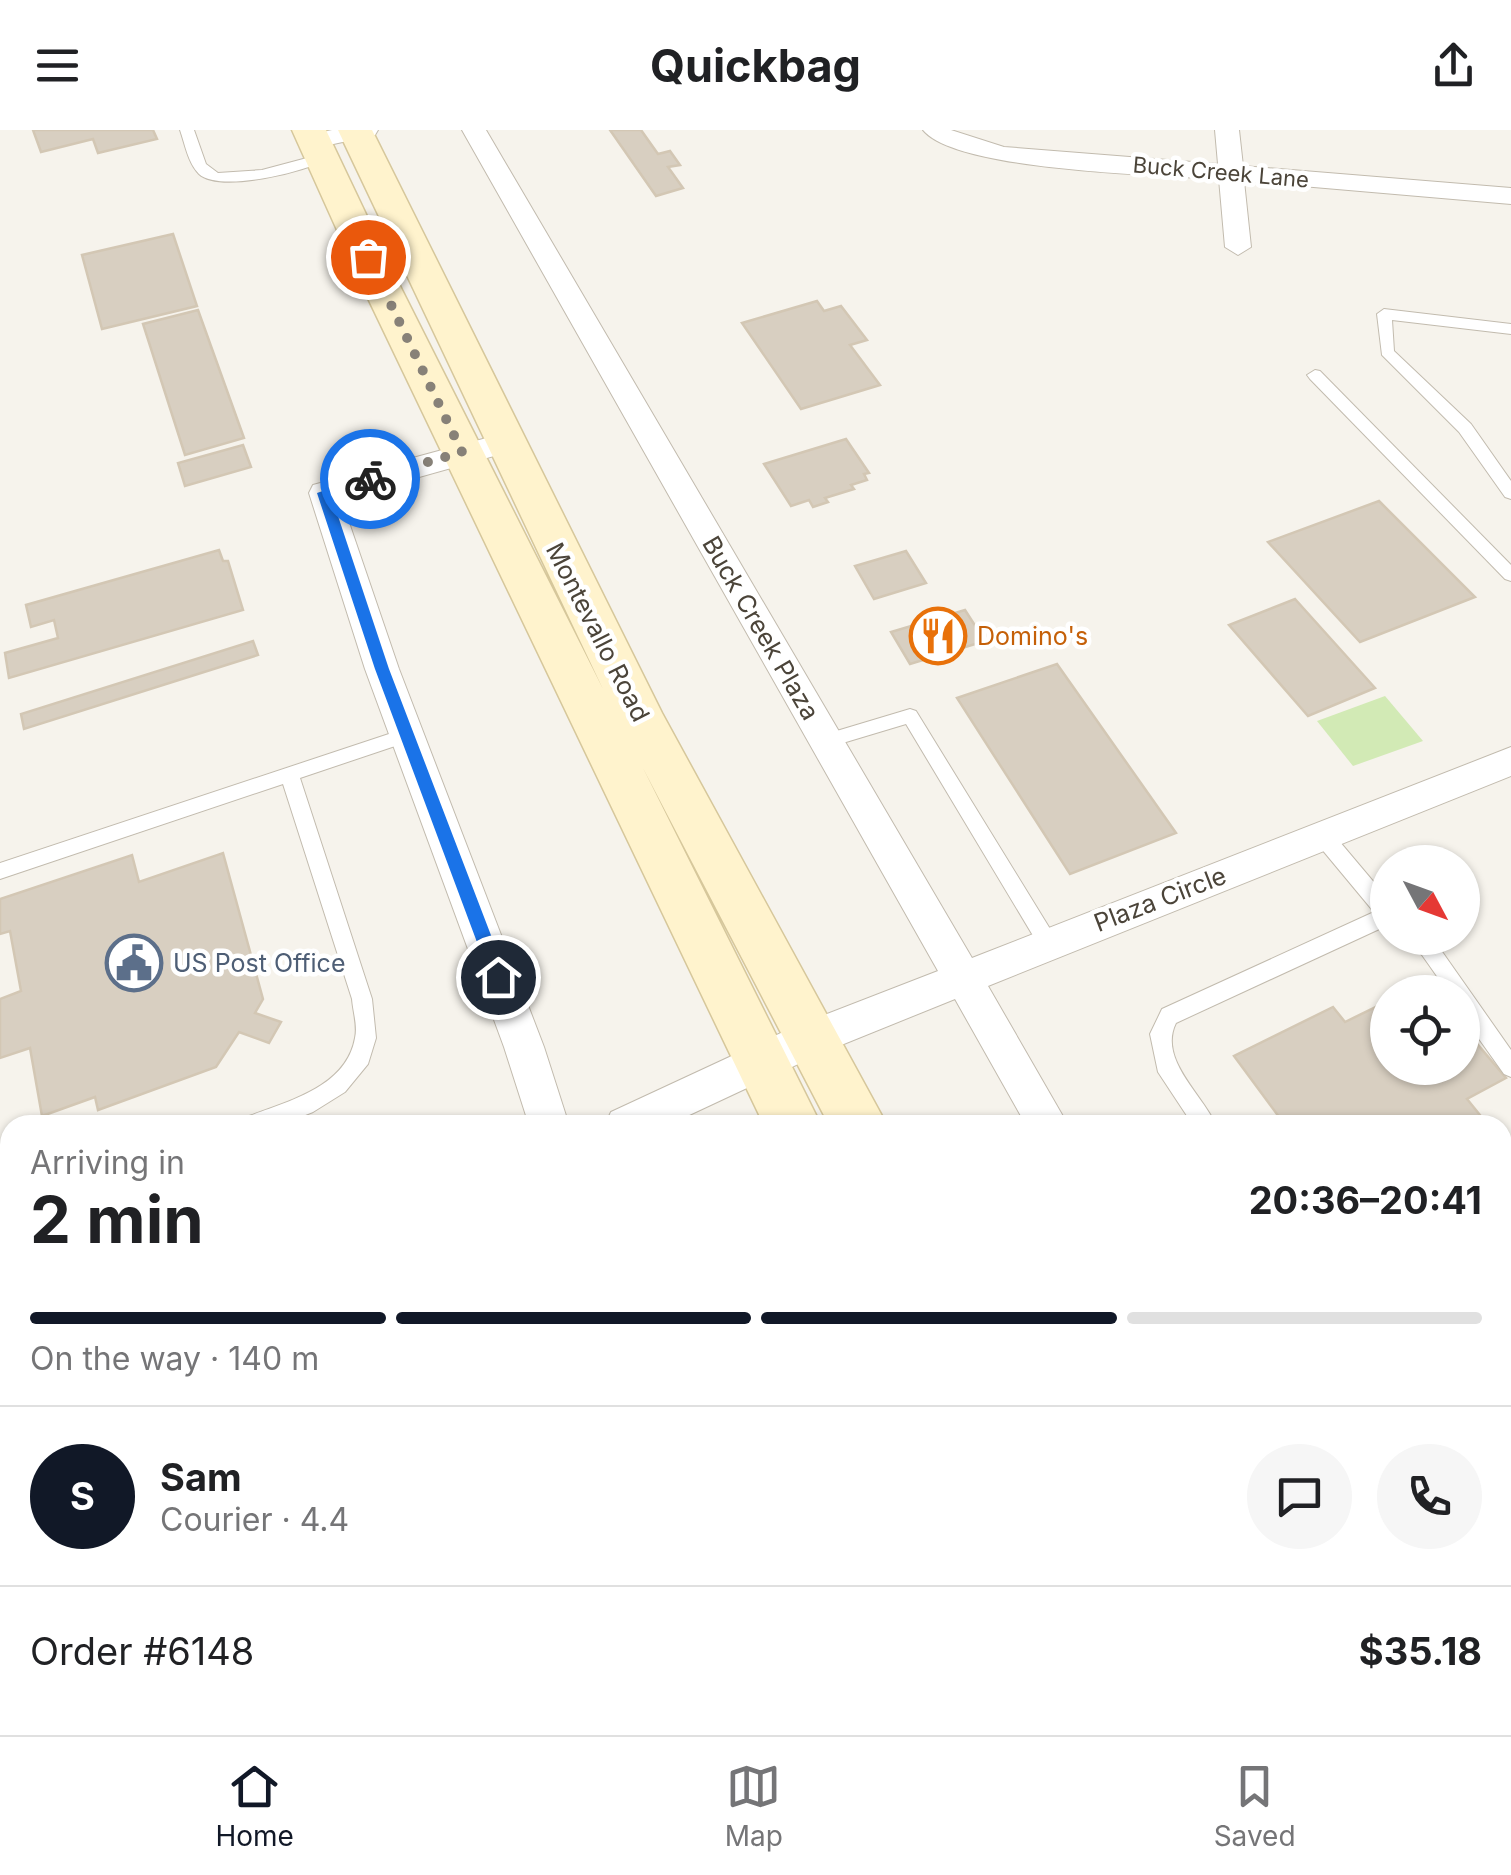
<!DOCTYPE html>
<html lang="en">
<head>
<meta charset="utf-8">
<style>
  body { margin:0; font-family:Inter,sans-serif; background:#f6f6f6; color:#202124; height:100vh; display:flex; flex-direction:column; font-size:38px; white-space:nowrap }
  * { box-sizing:border-box; margin:0 }
  p { font-size:32px; color:#757577 }
  .icon { flex:none; width:55px; height:55px; fill:none; stroke:currentColor; stroke-width:2; stroke-linecap:round; stroke-linejoin:round }
  .map { position:relative; flex:1; overflow:hidden }
  .sheet { position:absolute; left:0px; top:985px; width:1512px; height:620px; display:flex; flex-direction:column; background:#fff; border-radius:30px 30px 0 0; box-shadow:0 2px 8px #0004 }
  .sheet>* { flex:none }
  .needle { width:65px; rotate:131deg }
  .controls { position:absolute; left:1370px; top:715px; display:grid; gap:20px }
  .controls a { display:grid; place-items:center; width:110px; height:110px; border-radius:50%; background:#fff; box-shadow:0 2px 8px #0004; font-size:50px }
  .pin { position:absolute; display:grid; place-items:center; width:85px; height:85px; color:#fff; margin:-42px; border:5px solid #fff; border-radius:50%; box-shadow:0 2px 10px #0007 }
  .courier { position:absolute; display:grid; place-items:center; width:100px; height:100px; margin:-50px; border:8px solid #1a73e8; border-radius:50%; background:#fff; color:#222; box-shadow:0 2px 12px #0007 }
  .headline em { font-style:normal; font-weight:700 }
  .headline div { display:flex; flex-direction:column-reverse }
  .headline { display:flex; align-items:center; justify-content:space-between; height:170px; padding:0 30px }
  h1 { font-size:65px; font-weight:700; line-height:75px }
  .bar { display:grid; grid-template-columns:repeat(4,1fr); gap:15px 10px; align-content:center; height:120px; padding:0 30px }
  .bar i { height:12px; border-radius:8px; background:#e0e0e0 }
  .bar .selected { background:#111827 }
  .bar p { grid-column:span 4 }
  .line { display:flex; align-items:center; gap:25px; padding:0 30px; border-top:2px solid #e0e0e0 }
  .line div { flex:1 }
  .round { display:grid; place-items:center; flex:none; width:105px; height:105px; border-radius:52px; background:#f6f6f6 }
  header { display:flex; justify-content:space-between; align-items:center; height:130px; padding:0 30px; background:#fff; font-size:45px; font-weight:700 }
  .dock { display:flex; justify-content:space-around; align-items:center; height:140px; border-top:2px solid #e0e0e0; background:#fff; font-size:28px; color:#757577 }
  .dock a { display:grid; justify-items:center; gap:5px }
  .dock .selected { color:#111827 }
  .map>svg:first-child { display:block }
  .green { fill:#d2eab5 }
  .building { fill:#d8cfc1; stroke:#d3c7b4; stroke-width:2.5 }
  .lines { fill:none; stroke-linecap:round; stroke-linejoin:round }
  .lane-casing { stroke:#c2bbae; stroke-width:2 }
  .street-casing { stroke:#c2bbae; stroke-width:2 }
  .secondary-casing { stroke:#d6c79b; stroke-width:3 }
  .lane { fill:#fff; fill-rule:evenodd }
  .street { fill:#fff; fill-rule:evenodd }
  .secondary { fill:#fff3cd; fill-rule:evenodd }
  .route { fill:#1a73e8 }
  .done { stroke:#878178; stroke-width:10; stroke-dasharray:0 18 }
  .labels { text-anchor:middle; dominant-baseline:central; stroke-width:9; stroke-linejoin:round; paint-order:stroke }
  .far-street-label { font-size:22px; fill:#4b4439; stroke:#fff }
  .street-label { font-size:25px; fill:#4b4439; stroke:#fff }
  .food-label { font-size:25px; fill:#c56008; stroke:#fff; text-anchor:start }
  .service-label { font-size:25px; fill:#4e5e75; stroke:#fff; text-anchor:start }
</style>
</head>
<body>
<header><svg class="icon" aria-label="menu" viewBox="0 0 24 24"><path d="M4 6h16M4 12h16M4 18h16"/></svg>Quickbag<svg class="icon" aria-label="share" viewBox="0 0 24 24"><path d="M12 15V3M7 8l5-5 5 5M5 13v7h14v-7"/></svg></header>
<div class="map">
<svg width="1511" height="1605" viewBox="0 0 1511 1605">
  <rect width="100%" height="100%" fill="#f6f3ec"/>
  <polygon class="green" points="1385,566 1423,611 1353,636 1317,591"/>
  <g class="building">
    <polygon points="33,0 153,0 157,9 98,23 93,9 41,22"/>
    <polygon points="610,0 641,0 658,24 670,21 680,35 668,37 683,58 656,66"/>
    <polygon points="173,104 197,176 102,199 82,125"/>
    <polygon points="817,171 824,181 841,176 867,210 850,215 880,255 801,279 742,193"/>
    <polygon points="198,180 244,308 185,325 143,194"/>
    <polygon points="846,309 869,343 864,344 867,350 851,355 854,359 825,368 828,372 813,377 809,370 791,376 764,334"/>
    <polygon points="243,315 251,337 185,356 178,333"/>
    <polygon points="1379,371 1475,467 1360,512 1268,412"/>
    <polygon points="219,420 223,431 228,431 243,480 9,548 5,523 58,508 54,490 31,497 26,475"/>
    <polygon points="906,421 926,453 874,469 855,436"/>
    <polygon points="1295,469 1375,558 1308,586 1229,495"/>
    <polygon points="965,480 985,511 910,534 891,502"/>
    <polygon points="253,511 258,525 24,599 21,584"/>
    <polygon points="1057,534 1176,703 1070,744 957,568"/>
    <polygon points="223,723 263,869 255,883 281,892 269,913 239,902 216,937 98,980 95,967 42,986 30,918 0,928 0,869 21,861 10,801 0,804 0,769 132,725 139,752"/>
    <polygon points="1388,871 1388,938 1462,938 1462,896 1506,948 1467,969 1488,995 1285,995 1234,926 1333,877 1345,892"/>
    <polygon points="1511,1111 1511,1242 1502,1248 1502,1116"/>
  </g>
  <g class="lines">
    <g class="lane-casing">
      <g id="lane">
        <path d="M180,0h14l12,34 12,9 44,-3 60,-16 7,4c-22,14 -109,35 -130,16 -11,-11 -14,-30 -19,-44z"/>
        <polygon points="1384,179 1511,194 1511,204 1392,190 1394,221 1471,294 1511,351 1511,369 1505,367 1459,302 1382,225 1377,184"/>
        <polygon points="1315,240 1320,241 1511,435 1511,451 1505,449 1310,249 1307,245"/>
        <polygon points="910,579 916,581 1055,807 1058,813 1055,819 1048,822 1041,819 906,594 826,618 817,611 820,606"/>
        <path d="M407,598l9,7 -3,5 -113,38 72,221 4,39 -8,26 -23,28 -32,20 -33,13h-39l3,-7c40,-16 102,-29 111,-80 3,-12 -2,-26 -3,-39l-69,-215 -283,95v-16z"/>
        <path d="M1322,697l7,2 59,70v26l-212,98c-18,36 26,71 40,102h-23l-35,-53 -8,-38 12,-25 212,-97 -59,-71 -3,-6 3,-6z"/>
        <polygon points="1405,808 1429,808 1436,813 1511,920 1511,947 1504,944 1462,885 1462,862 1448,862 1422,825"/>
        <polygon points="1511,1057 1511,1084 1502,1088 1502,1061"/>
        <polygon points="10,1074 10,1098 0,1102 0,1079"/>
      </g>
    </g>
    <g class="street-casing">
      <g id="street">
        <polygon points="332,0 378,0 375,5 315,18 303,11 306,6"/>
        <polygon points="462,0 486,0 972,828 1511,617 1511,646 988,856 1068,995 1026,995 955,869 824,922 668,995 605,995 611,982 796,896 938,841"/>
        <path d="M923,0h28l53,17 214,17 -3,-34h24l4,36 268,22v16l-267,-23 7,66 -13,8 -13,-8 -6,-68c-58,-4 -263,-8 -296,-49z"/>
        <polygon points="505,303 515,306 520,313 515,320 341,369 399,539 544,917 569,995 529,995 504,917 365,539 309,363 313,355"/>
        <polygon points="10,1223 10,1267 0,1271 0,1227"/>
      </g>
    </g>
    <g class="secondary-casing">
      <g id="secondary">
        <polygon points="292,0 326,0 402,160 603,559 338,0 372,0 662,583 887,995 829,995 643,638 821,995 764,995 364,160"/>
        <polygon points="1082,1595 1153,1595 1157,1605 1086,1605"/>
        <polygon points="1173,1595 1245,1595 1249,1605 1177,1605"/>
      </g>
    </g>
    <use href="#lane" class="lane"/>
    <use href="#street" class="street"/>
    <use href="#secondary" class="secondary"/>
  </g>
  <polygon class="route" points="366,346 377,349 331,365 389,539 507,847 498,855 490,847 375,539 317,363"/>
  <g class="lines">
    <polyline class="done" points="368,127 462,322 370,349"/>
  </g>
  <defs>
    <g id="restaurant-ring" transform="scale(2.875)"><circle r="9.5" fill="#fff" stroke="#e8710a" stroke-width="1.5"/><path d="M-5-6h1v4h1v-4h1v4h1v-4h1v5L-1.5 .5V6h-2V.5L-5-1ZM5-6V6H3V1.5H1.5Q1.5-4 5-6Z" fill="#e8710a"/></g>
    <g id="civic-ring" transform="scale(2.875)"><circle r="9.5" fill="#fff" stroke="#5c6f8a" stroke-width="1.5"/><path d="M-.6-6.5H3V-4.5H.6V-3L4-1V1h2V6H-6V1h2V-1L-.6-3ZM-1.2 2.5V6h2.4V2.5Z" fill="#5c6f8a"/></g>
  </defs>
  <g fill-rule="evenodd">
    <use href="#restaurant-ring" x="938" y="506"/>
    <use href="#civic-ring" x="134" y="833"/>
  </g>
  <g class="labels">
    <g class="far-street-label">
      <text transform="translate(1221 42) rotate(5)">Buck Creek Lane</text>
    </g>
    <g class="street-label">
      <text transform="translate(761 498) rotate(60)">Buck Creek Plaza</text>
      <text transform="translate(598 502) rotate(63)">Montevallo Road</text>
      <text transform="translate(1160 769) rotate(-21)">Plaza Circle</text>
    </g>
    <g class="food-label">
      <text x="977" y="506">Domino's</text>
    </g>
    <g class="service-label">
      <text x="173" y="833">US Post Office</text>
    </g>
  </g>
</svg>
<div class="controls">
<a><svg class="needle" viewBox="-14 -14 28 28"><path d="M0-13l5 13h-10z" fill="#e53935"/><path d="M0 13l5-13h-10z" fill="#757577"/></svg></a>
<a><svg class="icon" aria-label="locate" viewBox="0 0 24 24"><circle cx="12" cy="12" r="6"/><path d="M12 2v4M12 18v4M2 12h4M18 12h4"/></svg></a>
</div>
<div class="pin" style="left:368px;top:127px;background:#ea580c"><svg class="icon" aria-label="bag" viewBox="0 0 24 24"><path d="M5 8h14l-1 12H6zM9 8a3 3 0 0 1 6 0"/></svg></div>
<div class="pin" style="left:498px;top:847px;background:#1f2937"><svg class="icon" aria-label="home" viewBox="0 0 24 24"><path d="M3 11l9-7 9 7M6 9v11h12V9"/></svg></div>
<div class="courier" style="left:370px;top:349px"><svg class="icon" aria-label="bike" viewBox="0 0 24 24"><circle cx="6" cy="16" r="4"/><circle cx="18" cy="16" r="4"/><path d="M6 16l4-8h5l3 8M10 8l3 8H6M13 5h3"/></svg></div>
<section class="sheet">
<div class="headline"><div><h1>2 min</h1><p>Arriving in</p></div><em>20:36–20:41</em></div>
<div class="bar"><i class="selected"></i><i class="selected"></i><i class="selected"></i><i></i><p>On the way · 140 m</p></div>
<div class="line" style="height:180px"><b class="round" style="background:#111827;color:#fff">S</b><div><b>Sam</b><p>Courier · 4.4</p></div><a class="round"><svg class="icon" aria-label="chat" viewBox="0 0 24 24"><path d="M4 5h16v11H9l-5 4z"/></svg></a><a class="round"><svg class="icon" aria-label="phone" viewBox="0 0 24 24"><path d="M5 4h4l2 5-3 2q2 4 5 5l2-3 5 2v4C11 20 4 13 5 4z"/></svg></a></div>
<div class="line" style="height:130px"><div>Order #6148</div><b>$35.18</b></div>
</section>
</div>
<nav class="dock">
<a class="selected"><svg class="icon" aria-label="home" viewBox="0 0 24 24"><path d="M3 11l9-7 9 7M6 9v11h12V9"/></svg>Home</a>
<a><svg class="icon" aria-label="map" viewBox="0 0 24 24"><path d="M3 6l6-2 6 2 6-2v14l-6 2-6-2-6 2zM9 4v14M15 6v14"/></svg>Map</a>
<a><svg class="icon" aria-label="saved" viewBox="0 0 24 24"><path d="M7 4h10v16l-5-4-5 4z"/></svg>Saved</a>
</nav>
</body>
</html>
